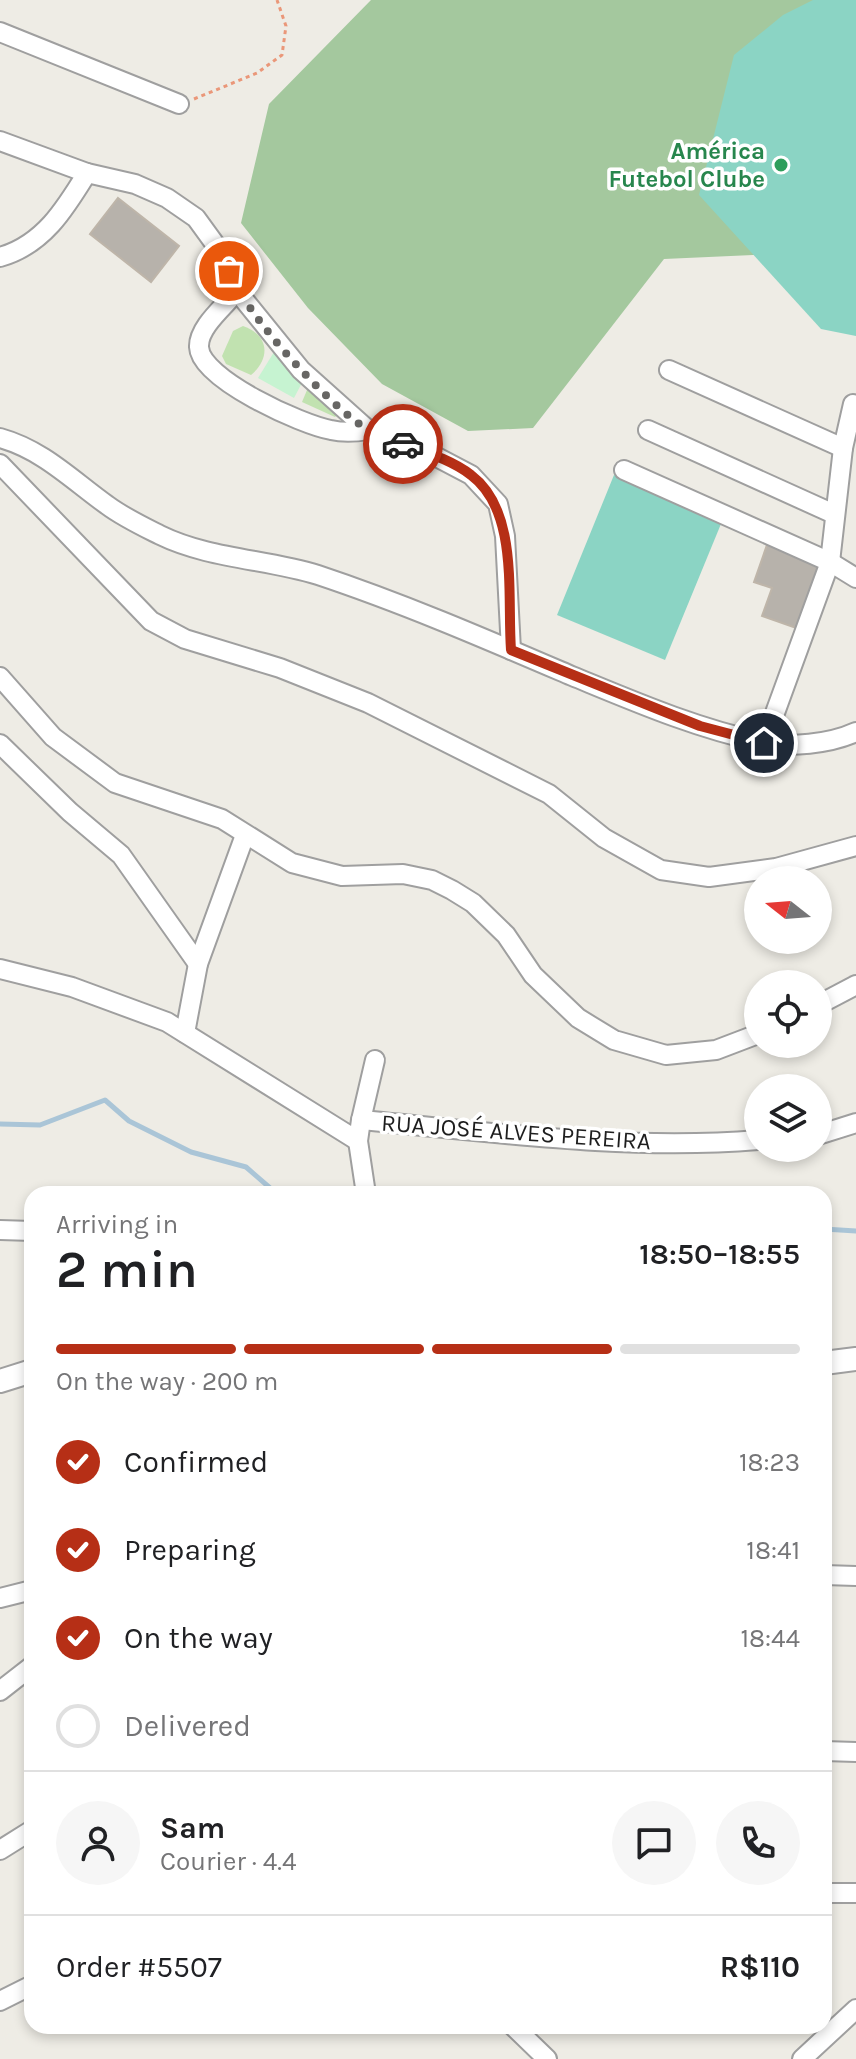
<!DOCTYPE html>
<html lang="en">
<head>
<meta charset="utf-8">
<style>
  body { margin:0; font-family:Karla,sans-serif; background:#f6f6f6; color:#202124; height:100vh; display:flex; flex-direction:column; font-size:30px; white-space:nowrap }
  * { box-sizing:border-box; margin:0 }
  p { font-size:26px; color:#757577 }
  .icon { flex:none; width:44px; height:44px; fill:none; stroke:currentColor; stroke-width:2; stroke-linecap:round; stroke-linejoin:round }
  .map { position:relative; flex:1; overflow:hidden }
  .panel { position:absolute; left:24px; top:1186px; width:808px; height:848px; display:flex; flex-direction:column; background:#fff; border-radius:24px; box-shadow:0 4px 12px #0003 }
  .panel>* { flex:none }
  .needle { width:52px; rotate:287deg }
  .fabs { position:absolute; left:744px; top:866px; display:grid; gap:16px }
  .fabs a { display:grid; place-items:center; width:88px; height:88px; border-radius:50%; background:#fff; box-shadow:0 4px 12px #0003; font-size:40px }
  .pin { position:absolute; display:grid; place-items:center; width:68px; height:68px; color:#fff; margin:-34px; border:4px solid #fff; border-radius:50%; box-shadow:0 2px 8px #0007 }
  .courier { position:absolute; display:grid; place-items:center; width:80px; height:80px; margin:-40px; border:6px solid #b62f16; border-radius:50%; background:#fff; color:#222; box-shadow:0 2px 10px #0007 }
  .summary em { font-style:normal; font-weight:600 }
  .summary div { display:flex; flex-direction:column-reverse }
  .summary { display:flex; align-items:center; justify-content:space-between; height:136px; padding:0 32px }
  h1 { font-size:52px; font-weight:600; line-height:60px }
  .bar { display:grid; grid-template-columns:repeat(4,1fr); gap:12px 8px; align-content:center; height:96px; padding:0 32px }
  .bar i { height:10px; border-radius:6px; background:#e0e0e0 }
  .bar .selected { background:#b62f16 }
  .bar p { grid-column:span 4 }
  .line { display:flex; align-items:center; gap:20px; padding:0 32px; border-top:2px solid #e0e0e0 }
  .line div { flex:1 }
  .round { display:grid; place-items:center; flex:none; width:84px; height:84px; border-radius:42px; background:#f6f6f6 }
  ol { padding:0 32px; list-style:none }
  li { display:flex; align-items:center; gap:24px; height:88px }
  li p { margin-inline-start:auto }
  li .icon { padding:8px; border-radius:50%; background:#b62f16; color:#fff; stroke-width:4 }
  li:last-child { color:#757577 }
  li i { width:44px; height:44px; border:4px solid #e0e0e0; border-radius:50% }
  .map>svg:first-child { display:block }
  .grass { fill:#c1e2b0 }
  .forest { fill:#a4c89e }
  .park { fill:#c6f3d1 }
  .pitch { fill:#8bd4c4 }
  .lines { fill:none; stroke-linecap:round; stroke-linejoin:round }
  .stream { stroke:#aac5d7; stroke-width:5 }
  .building { fill:#b7b2ab; stroke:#beb5a9; stroke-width:2 }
  .minor-casing { stroke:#9f9f9f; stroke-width:22 }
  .tertiary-casing { stroke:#9f9f9f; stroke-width:26 }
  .path { stroke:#ea9779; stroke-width:3; stroke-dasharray:4 4; stroke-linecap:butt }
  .minor { stroke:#fff; stroke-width:18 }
  .tertiary { stroke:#fff; stroke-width:22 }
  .done { stroke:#676664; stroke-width:8; stroke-dasharray:0 14.4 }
  .route { stroke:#b62f16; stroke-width:10 }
  .leisure-dot { fill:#2e9e5b; stroke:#fff; stroke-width:3 }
  .labels { text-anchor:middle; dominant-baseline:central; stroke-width:7; stroke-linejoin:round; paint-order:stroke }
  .leisure-label { font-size:24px; font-weight:bold; fill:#27864d; stroke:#fff; text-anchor:end }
  .street-label { font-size:24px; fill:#1e1e1e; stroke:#fff }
</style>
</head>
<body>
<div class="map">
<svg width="856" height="2059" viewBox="0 0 856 2059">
  <rect width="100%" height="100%" fill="#eeece5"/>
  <g class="grass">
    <path d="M243,326c26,9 28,32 8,49l-25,-11 -4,-8 11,-25z"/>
    <polygon points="310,383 338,414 335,417 302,402"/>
  </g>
  <polygon class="forest" points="371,0 856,0 774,254 664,259 533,428 468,431 382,384 308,308 241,223 269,104"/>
  <polygon class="park" points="274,352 305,377 294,398 258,378"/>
  <g class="pitch">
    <polygon points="813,0 856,0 856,336 821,329 699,195 734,55 783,15"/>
    <polygon points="614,475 723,519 665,660 557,615"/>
  </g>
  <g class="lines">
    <g class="stream">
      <polyline points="0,1124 40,1125 105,1100 129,1121 191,1152 246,1167 277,1194"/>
      <polyline points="824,1229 856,1231"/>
    </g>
  </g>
  <g class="building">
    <polygon points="118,198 179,246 151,282 90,234"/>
    <polygon points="768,542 822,561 799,629 762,616 772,588 754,582"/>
  </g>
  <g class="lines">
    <g class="minor-casing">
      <g id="minor">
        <polyline points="0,32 179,104"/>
        <polyline points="0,141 87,173 135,184 167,198 196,218 220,251 237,291 301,370 368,430 431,454 471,475 498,504 505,536 511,650"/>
        <path d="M0,257c43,-12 65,-48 87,-84"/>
        <path d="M237,291c-12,15 -39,36 -38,56 1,32 103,78 132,83 13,3 25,2 37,0"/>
        <polyline points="669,370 843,448"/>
        <polyline points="648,430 834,514"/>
        <path d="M0,438c43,12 72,42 107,67 16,12 35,21 53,30 49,24 107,24 158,40 87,29 170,65 254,101 61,25 123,52 189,66 28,6 69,2 95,-10"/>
        <polyline points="0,464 151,621 185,639 280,668 368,703 549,794 604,838 661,870 709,877 776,868 856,846"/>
        <polyline points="624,470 830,562 856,578"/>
        <polyline points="0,677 53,737 115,783 222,819 292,863 342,876 403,874 432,880 452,890 473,903 506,935 533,975 578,1018 614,1040 666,1055 716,1050 758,1034"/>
        <polyline points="764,743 830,562 843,448 853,404"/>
        <polyline points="0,744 70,812 121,855 198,964"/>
        <polyline points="0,969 72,987 167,1022 358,1141"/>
        <polyline points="818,1005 856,985"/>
        <polyline points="185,1033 198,964 245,835"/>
        <polyline points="361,1120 375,1060"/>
        <polyline points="818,1135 856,1123"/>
        <path d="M366,1194l-8,-53 3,-21c131,12 265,31 397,20"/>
        <polyline points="0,1230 32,1231"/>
        <polyline points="824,1575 856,1576"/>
        <polyline points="0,1598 32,1590"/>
        <polyline points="0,1691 32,1666"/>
        <polyline points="824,1751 856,1752"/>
        <polyline points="0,1850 32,1830"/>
        <polyline points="824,1893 856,1893"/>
        <polyline points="0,2001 32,1985"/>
        <polyline points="513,2026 547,2059"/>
        <polyline points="802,2059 856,2009"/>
      </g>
    </g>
    <g class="tertiary-casing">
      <g id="tertiary">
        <polyline points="824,1363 856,1359"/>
        <polyline points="0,1381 32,1371"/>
      </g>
    </g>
    <polyline class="path" points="194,99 257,73 282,55 286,26 277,0"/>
    <use href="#minor" class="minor"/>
    <use href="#tertiary" class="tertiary"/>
  </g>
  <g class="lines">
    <path class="done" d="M229,271c17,44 99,134 139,159 10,6 24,9 35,14"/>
    <path class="route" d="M403,444c22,8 49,16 68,31 48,36 36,120 40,175l189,76 64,17"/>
  </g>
  <circle class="leisure-dot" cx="781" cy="165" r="8"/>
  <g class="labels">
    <g class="leisure-label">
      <text x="765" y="151">América<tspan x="765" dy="28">Futebol Clube</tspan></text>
    </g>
    <g class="street-label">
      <text transform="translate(516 1132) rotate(4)">RUA JOSÉ ALVES PEREIRA</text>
    </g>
  </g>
</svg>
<div class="fabs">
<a><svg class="needle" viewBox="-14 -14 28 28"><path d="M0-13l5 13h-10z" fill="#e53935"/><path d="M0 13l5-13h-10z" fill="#757577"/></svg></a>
<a><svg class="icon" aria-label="locate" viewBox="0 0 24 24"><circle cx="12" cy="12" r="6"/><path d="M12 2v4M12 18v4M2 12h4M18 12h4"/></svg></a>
<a><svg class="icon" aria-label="layers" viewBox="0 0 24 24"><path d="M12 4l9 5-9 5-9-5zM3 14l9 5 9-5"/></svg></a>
</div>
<div class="pin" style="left:229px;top:271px;background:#ea580c"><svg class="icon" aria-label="bag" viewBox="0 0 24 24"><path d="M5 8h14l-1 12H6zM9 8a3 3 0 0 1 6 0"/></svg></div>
<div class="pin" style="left:764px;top:743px;background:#1f2937"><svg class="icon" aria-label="home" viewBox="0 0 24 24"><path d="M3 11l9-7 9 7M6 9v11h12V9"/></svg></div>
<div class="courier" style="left:403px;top:444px"><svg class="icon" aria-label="car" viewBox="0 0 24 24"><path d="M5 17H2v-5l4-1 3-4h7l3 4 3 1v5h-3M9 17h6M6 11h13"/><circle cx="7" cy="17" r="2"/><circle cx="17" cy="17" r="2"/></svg></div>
<section class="panel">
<div class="summary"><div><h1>2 min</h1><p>Arriving in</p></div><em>18:50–18:55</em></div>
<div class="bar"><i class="selected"></i><i class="selected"></i><i class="selected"></i><i></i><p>On the way · 200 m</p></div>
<ol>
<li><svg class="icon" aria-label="check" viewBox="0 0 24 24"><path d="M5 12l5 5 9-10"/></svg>Confirmed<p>18:23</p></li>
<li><svg class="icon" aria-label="check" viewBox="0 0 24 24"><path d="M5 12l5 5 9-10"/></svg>Preparing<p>18:41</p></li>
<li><svg class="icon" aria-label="check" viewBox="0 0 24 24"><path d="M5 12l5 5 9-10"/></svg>On the way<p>18:44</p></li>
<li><i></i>Delivered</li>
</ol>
<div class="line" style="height:144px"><a class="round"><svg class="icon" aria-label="person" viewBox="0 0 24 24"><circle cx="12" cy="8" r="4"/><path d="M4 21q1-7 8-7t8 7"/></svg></a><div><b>Sam</b><p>Courier · 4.4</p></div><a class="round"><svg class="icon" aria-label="chat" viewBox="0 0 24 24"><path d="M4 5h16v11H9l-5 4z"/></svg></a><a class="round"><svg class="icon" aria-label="phone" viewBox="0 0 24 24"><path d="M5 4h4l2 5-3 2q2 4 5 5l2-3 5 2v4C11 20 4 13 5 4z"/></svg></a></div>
<div class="line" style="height:104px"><div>Order #5507</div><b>R$110</b></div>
</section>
</div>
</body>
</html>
